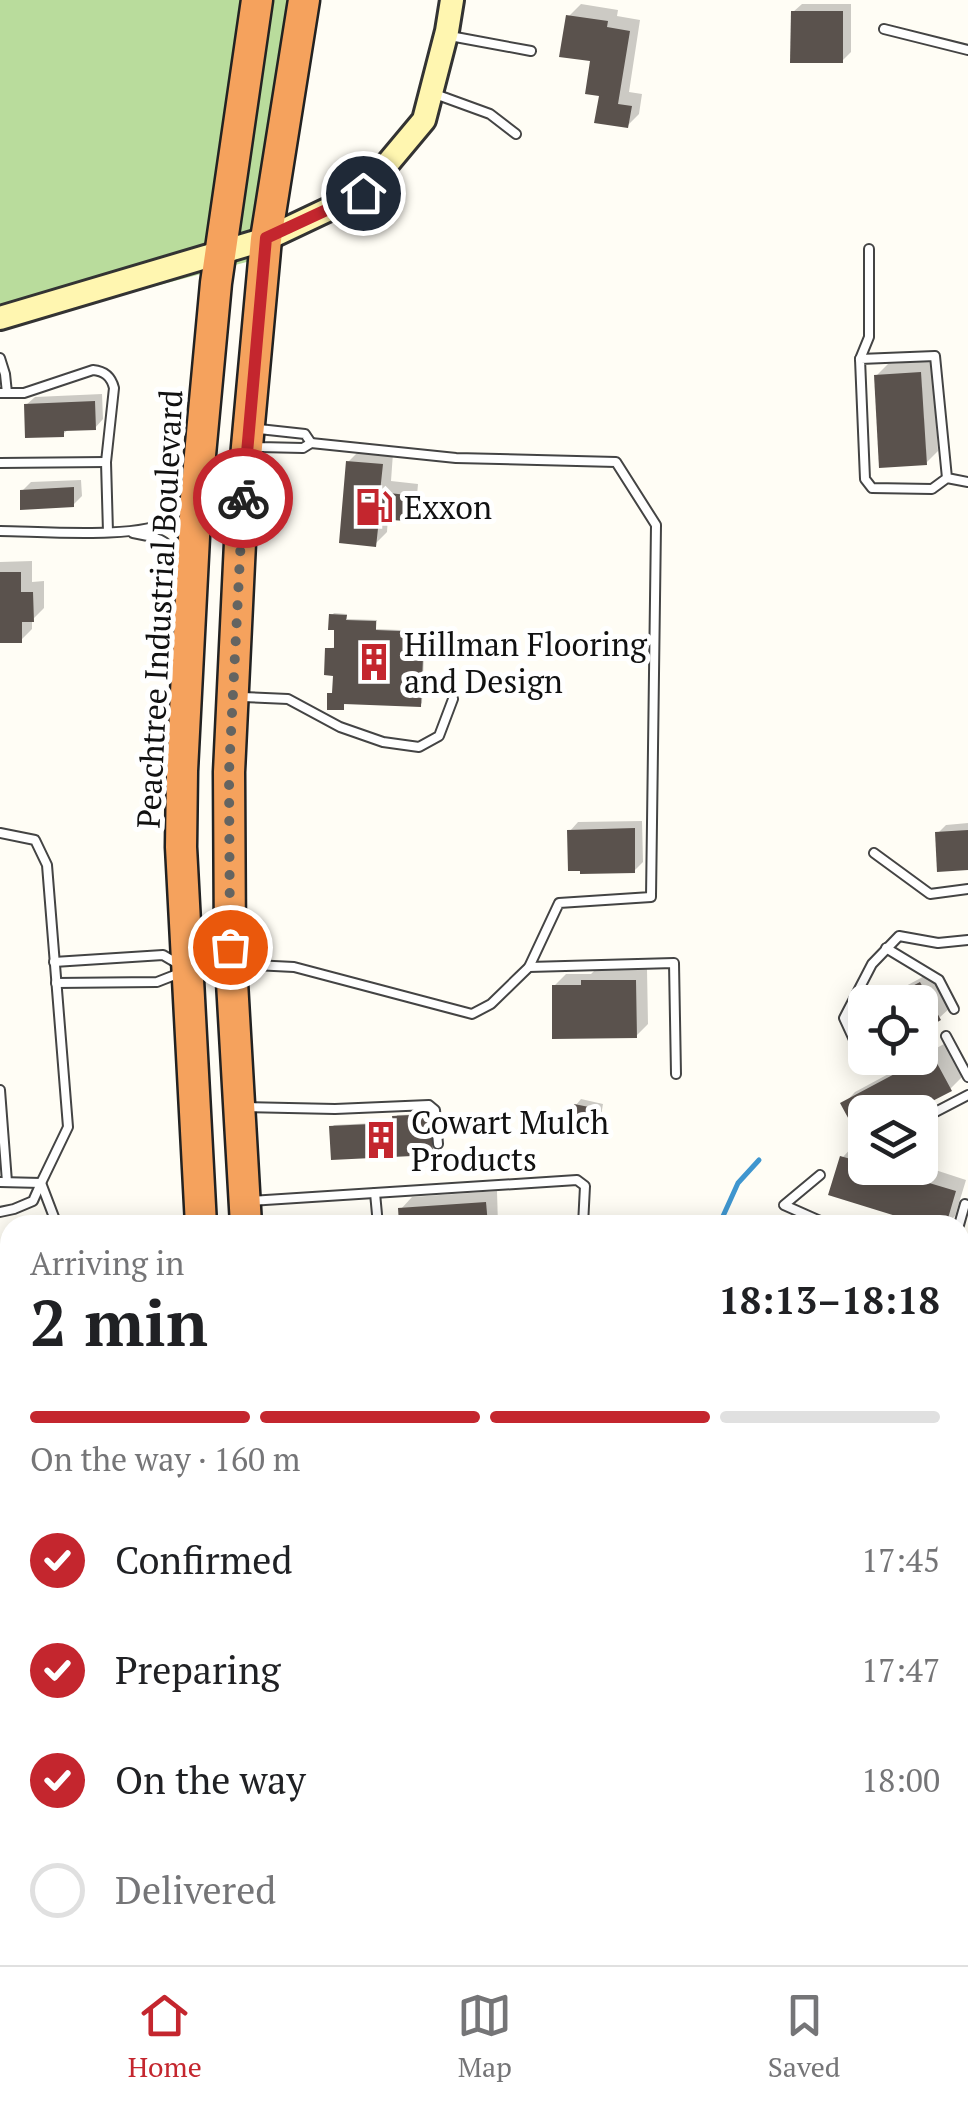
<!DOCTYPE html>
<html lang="en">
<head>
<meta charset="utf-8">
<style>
  body { margin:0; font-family:"PT Serif",serif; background:#f6f6f6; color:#202124; height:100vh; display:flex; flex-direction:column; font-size:38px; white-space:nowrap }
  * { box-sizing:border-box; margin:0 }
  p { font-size:32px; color:#757577 }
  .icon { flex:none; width:55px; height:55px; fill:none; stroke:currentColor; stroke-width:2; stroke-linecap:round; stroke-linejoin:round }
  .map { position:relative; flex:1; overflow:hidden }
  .side { position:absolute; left:0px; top:1215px; width:970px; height:750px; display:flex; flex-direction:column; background:#fff; border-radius:30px 30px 0 0; box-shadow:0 5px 25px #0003 }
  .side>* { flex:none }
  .fabs { position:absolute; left:848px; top:985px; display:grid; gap:20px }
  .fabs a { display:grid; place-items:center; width:90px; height:90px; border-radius:15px; background:#fff; box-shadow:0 5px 25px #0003; font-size:50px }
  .pin { position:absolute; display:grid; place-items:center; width:85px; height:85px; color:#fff; margin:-42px; border:5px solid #fff; border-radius:50%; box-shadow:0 2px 10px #0007 }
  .courier { position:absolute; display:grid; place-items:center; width:100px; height:100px; margin:-50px; border:8px solid #c4262e; border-radius:50%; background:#fff; color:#222; box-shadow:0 2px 12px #0007 }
  .overview em { font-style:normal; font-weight:700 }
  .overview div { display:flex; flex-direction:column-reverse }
  .overview { display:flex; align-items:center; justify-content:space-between; height:170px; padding:0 30px }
  h1 { font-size:65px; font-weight:700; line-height:75px }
  .bar { display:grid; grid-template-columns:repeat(4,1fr); gap:15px 10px; align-content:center; height:120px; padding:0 30px }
  .bar i { height:12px; border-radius:8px; background:#e0e0e0 }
  .bar .current { background:#c4262e }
  .bar p { grid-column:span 4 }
  ol { padding:0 30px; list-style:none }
  li { display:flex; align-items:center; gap:30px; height:110px }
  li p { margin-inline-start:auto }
  li .icon { padding:10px; border-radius:50%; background:#c4262e; color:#fff; stroke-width:4 }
  li:last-child { color:#757577 }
  li i { width:55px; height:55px; border:5px solid #e0e0e0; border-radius:50% }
  .tab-bar { display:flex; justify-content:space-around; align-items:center; height:140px; border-top:2px solid #e0e0e0; background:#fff; font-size:28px; color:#757577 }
  .tab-bar a { display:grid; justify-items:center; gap:5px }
  .tab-bar .current { color:#c4262e }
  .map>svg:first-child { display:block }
  .forest { fill:#b9dc9c }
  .shadow { fill:#0003 }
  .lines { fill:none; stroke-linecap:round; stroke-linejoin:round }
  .stream { stroke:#3f96cf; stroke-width:5 }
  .building { fill:#5a524d }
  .lane-casing { stroke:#444; stroke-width:12 }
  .street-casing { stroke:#444; stroke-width:20 }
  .secondary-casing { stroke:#333; stroke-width:28 }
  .highway-casing { stroke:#222; stroke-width:35 }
  .path { stroke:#333; stroke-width:2.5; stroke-dasharray:10 5; stroke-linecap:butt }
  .lane { stroke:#fff; stroke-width:8 }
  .street { stroke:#fff; stroke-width:15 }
  .secondary { stroke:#fff6b0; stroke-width:22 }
  .highway { stroke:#f5a25d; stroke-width:30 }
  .done { stroke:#646461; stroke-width:10; stroke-dasharray:0 18 }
  .route { stroke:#c4262e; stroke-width:12 }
  .labels { text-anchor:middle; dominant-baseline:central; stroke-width:10; stroke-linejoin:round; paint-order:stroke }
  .poi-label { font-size:32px; fill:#111; stroke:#fff; text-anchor:start }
  .street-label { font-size:32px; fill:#111; stroke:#fff }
</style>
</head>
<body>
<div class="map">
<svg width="968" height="1965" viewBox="0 0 968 1965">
  <rect width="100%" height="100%" fill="#fffdf5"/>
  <g class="forest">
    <polygon points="0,0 307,0 269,256 0,327"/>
    <polygon points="10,1749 10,1955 287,1955 287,1965 0,1965 0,1754"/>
  </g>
  <g class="shadow">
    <polygon points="581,4 618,10 617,16 640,20 629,92 642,94 639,114 627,126 602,94 593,59 569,16"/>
    <polygon points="802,4 851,4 851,52 842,61 793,12"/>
    <polygon points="932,361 938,451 926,463 876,376 888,364"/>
    <polygon points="102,394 103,419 95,428 69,429 63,434 26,405 35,397"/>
    <polygon points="360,450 393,453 391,481 418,484 416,507 404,519 388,517 387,532 375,544 348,462"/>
    <polygon points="81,480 82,496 73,505 22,491 31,482"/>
    <polygon points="32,561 32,582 44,581 44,608 32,620 32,629 21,640 0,641 0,562"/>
    <polygon points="334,613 347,614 347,619 377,620 376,629 425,631 422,703 420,705 345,702 343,708 330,694 335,692 335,673 327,649 336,647 337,628 332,615"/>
    <polygon points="642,821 643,862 634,871 570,831 578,822"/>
    <polygon points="968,823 968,867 938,833 946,825"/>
    <polygon points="596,969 647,969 648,1024 636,1036 554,986 566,974 591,974"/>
    <polygon points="932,972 951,1007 939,1018 920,1029 920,1002 876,1002"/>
    <polygon points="944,1044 962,1077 950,1089 906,1112 865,1112 865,1134 844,1104 855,1092"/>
    <polygon points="581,1099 603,1104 599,1127 593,1133 583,1122 576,1105"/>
    <polygon points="432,1114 434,1150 432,1152 332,1127 334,1125 395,1122 397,1115"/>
    <polygon points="854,1145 865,1148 865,1168 920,1168 920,1165 966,1180 955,1216 946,1225 934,1225 843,1157"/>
    <polygon points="497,1191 498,1225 402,1225 401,1209 412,1197"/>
    <polygon points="774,1218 791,1225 767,1225"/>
    <polygon points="960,1357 968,1359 968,1412 962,1418 960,1417"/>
    <polygon points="968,1438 968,1645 960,1646 960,1439"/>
    <polygon points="968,1757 968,1931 960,1932 960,1758"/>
    <polygon points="834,1955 874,1955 872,1965 831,1965"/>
  </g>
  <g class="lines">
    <g class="stream">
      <polyline points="719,1225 738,1183 759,1160"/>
      <polyline points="738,1955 738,1965"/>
    </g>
  </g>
  <g class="building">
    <polygon points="791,11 843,11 843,63 790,63"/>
    <polygon points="566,15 608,21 607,27 630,31 618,104 632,106 628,128 594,123 599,96 585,94 590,61 559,57"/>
    <polygon points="921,372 927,465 879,468 874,375"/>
    <polygon points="95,401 96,430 64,431 64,437 25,438 24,404"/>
    <polygon points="346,461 383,464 380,492 407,495 405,521 379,519 376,547 339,543"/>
    <polygon points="74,487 74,507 20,510 20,490"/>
    <polygon points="0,572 21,572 21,592 33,592 34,622 22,622 22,643 0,643"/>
    <polygon points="329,614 347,615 346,620 376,621 376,630 424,632 421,707 344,704 344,710 327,710 327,693 332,693 333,676 324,675 325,648 334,648 334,630 328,630"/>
    <polygon points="635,828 635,873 580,874 580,871 568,871 567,830"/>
    <polygon points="968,830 968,870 937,872 935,832"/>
    <polygon points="581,980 636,980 637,1038 552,1039 552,985 581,985"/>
    <polygon points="920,982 941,1020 920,1032 920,1002 882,1002"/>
    <polygon points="932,1054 952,1091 911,1112 865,1112 865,1137 860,1140 840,1103"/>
    <polygon points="574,1104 599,1109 594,1135 578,1133 580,1124 570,1121"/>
    <polygon points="431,1114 433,1155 331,1160 329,1126 393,1123 392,1116"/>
    <polygon points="840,1156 865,1163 865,1168 879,1168 956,1191 946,1225 925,1225 828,1195"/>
    <polygon points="486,1202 488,1225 399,1225 398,1208"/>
    <polygon points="960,1367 968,1369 968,1402 963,1420 960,1419"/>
    <polygon points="967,1448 968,1647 960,1648 960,1449"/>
    <polygon points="968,1767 968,1934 960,1934 960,1768"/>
    <polygon points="831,1955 869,1955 866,1965 829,1965"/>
  </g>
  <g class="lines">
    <g class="lane-casing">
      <g id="lane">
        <polyline points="884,29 968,50"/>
        <polyline points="450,36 531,51"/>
        <polyline points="435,94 490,114 516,134"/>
        <polyline points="0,358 5,374 7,393"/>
        <polyline points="860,359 869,337 869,249"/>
        <path d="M0,393h24l69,-23c11,1 18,6 21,18l-8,74 2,70"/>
        <polygon points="259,429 305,434 311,443 303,448 259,447 248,436"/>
        <polyline points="311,443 456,458 616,462 656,525 651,897 559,903 529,967"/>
        <polyline points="0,463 106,462"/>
        <polyline points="947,478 935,356 860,359 865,479 872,488 932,489 947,478 968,482"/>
        <path d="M0,531c37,0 143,9 170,-11 6,-4 10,-12 13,-19"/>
        <path d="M133,533c32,6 34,6 50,35"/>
        <polyline points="242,697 288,699 340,727 383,742 419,747 439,736 453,699"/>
        <polyline points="0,833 35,840 47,865 68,1127 41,1183 0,1182"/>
        <polyline points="874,853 930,894 968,889"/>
        <polyline points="886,948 939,980 954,1009"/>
        <polyline points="54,962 163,955 180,965"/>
        <polyline points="237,964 294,967 472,1014 491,1004 529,967 674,963 676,1074"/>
        <polyline points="193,969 224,965"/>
        <polyline points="56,983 157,982 180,973"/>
        <polyline points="946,1036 968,1077"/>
        <polyline points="862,1057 844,1018 872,964 899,936 938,943 968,940"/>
        <polyline points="0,1090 7,1182"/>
        <polyline points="244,1107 335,1109 429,1105 435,1110 438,1144"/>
        <polyline points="920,1120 968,1095"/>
        <polyline points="820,1175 784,1205 829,1225"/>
        <polyline points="41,1183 57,1225"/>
        <polyline points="375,1193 378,1225"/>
        <polyline points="249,1201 577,1180 585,1186 583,1225"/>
        <polyline points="0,1212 14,1209 33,1201 41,1183"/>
        <polyline points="959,1225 965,1204"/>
        <polyline points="960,1353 968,1355"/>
        <polyline points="960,1686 968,1688"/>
        <polyline points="362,1955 362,1961 367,1965"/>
        <polyline points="429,1955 429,1965"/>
        <polyline points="895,1955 896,1965"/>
        <polyline points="467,1965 476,1961 478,1955"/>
        <polyline points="951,1965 968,1961"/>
      </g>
    </g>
    <g class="street-casing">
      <polyline id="street" points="960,1305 968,1307"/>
    </g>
    <g class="secondary-casing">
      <polyline id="secondary" points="0,318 266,239 363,193 424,120 447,31 452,0"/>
    </g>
    <g class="highway-casing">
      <g id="highway">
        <polyline points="201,1225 181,847 182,771 196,498 216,283 257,0"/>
        <polyline points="246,1225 230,947 229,772 242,501 266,239 304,0"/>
        <polyline points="237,1955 238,1965"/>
        <polyline points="284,1955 285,1965"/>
      </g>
    </g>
    <polyline class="path" points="323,1955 323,1965"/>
    <use href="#lane" class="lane"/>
    <use href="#street" class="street"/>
    <use href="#secondary" class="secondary"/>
    <use href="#highway" class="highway"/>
  </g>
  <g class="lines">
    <polyline class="done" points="230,947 229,772 243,498"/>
    <polyline class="route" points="243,498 266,238 363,193"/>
  </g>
  <defs>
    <g id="fuel-bare" transform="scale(3)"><path d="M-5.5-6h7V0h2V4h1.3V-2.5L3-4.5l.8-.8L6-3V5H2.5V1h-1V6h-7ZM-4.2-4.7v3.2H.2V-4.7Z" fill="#c4262e" stroke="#fff" stroke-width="2.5" paint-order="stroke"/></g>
    <g id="building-bare" transform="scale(3)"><path d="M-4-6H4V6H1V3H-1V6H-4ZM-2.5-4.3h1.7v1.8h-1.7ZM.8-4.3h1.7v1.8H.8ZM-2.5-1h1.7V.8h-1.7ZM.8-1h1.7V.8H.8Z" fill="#c4262e" stroke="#fff" stroke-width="2.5" paint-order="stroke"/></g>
  </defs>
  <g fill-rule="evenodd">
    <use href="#fuel-bare" x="374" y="507"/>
    <use href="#building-bare" x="374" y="662"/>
    <use href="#building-bare" x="381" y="1140"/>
  </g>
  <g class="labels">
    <g class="poi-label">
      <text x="404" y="507">Exxon</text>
      <text x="404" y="644">Hillman Flooring<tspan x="404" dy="37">and Design</tspan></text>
      <text x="411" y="1122">Cowart Mulch<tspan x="411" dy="37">Products</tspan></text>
    </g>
    <g class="street-label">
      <text transform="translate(159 609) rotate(-87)">Peachtree Industrial Boulevard</text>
    </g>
  </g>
</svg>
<div class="fabs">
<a><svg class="icon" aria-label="locate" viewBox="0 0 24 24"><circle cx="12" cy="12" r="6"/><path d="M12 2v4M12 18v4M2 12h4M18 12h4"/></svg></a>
<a><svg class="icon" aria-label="layers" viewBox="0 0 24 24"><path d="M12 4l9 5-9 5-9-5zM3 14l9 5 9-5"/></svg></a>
</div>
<div class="pin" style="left:230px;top:947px;background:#ea580c"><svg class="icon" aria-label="bag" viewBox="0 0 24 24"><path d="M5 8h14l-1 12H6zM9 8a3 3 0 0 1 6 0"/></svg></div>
<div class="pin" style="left:363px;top:193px;background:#1f2937"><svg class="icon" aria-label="home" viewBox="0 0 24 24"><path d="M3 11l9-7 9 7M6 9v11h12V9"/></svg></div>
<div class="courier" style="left:243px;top:498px"><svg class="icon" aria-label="bike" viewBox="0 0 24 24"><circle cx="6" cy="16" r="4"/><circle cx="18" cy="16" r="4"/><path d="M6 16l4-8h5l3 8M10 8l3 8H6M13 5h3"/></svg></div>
<section class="side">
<div class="overview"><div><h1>2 min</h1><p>Arriving in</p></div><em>18:13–18:18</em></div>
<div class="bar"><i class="current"></i><i class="current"></i><i class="current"></i><i></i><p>On the way · 160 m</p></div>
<ol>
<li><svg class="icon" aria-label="check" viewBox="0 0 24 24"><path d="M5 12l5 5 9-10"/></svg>Confirmed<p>17:45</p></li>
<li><svg class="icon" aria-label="check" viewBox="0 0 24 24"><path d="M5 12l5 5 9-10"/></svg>Preparing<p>17:47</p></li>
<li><svg class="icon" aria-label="check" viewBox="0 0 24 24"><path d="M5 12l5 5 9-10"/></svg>On the way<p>18:00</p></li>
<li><i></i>Delivered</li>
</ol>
</section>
</div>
<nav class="tab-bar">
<a class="current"><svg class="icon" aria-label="home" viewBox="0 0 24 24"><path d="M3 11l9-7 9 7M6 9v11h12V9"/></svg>Home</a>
<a><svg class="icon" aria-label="map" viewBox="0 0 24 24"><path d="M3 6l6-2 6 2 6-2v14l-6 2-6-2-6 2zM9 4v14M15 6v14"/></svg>Map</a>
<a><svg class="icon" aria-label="saved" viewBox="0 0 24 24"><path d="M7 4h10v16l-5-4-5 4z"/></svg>Saved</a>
</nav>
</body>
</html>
